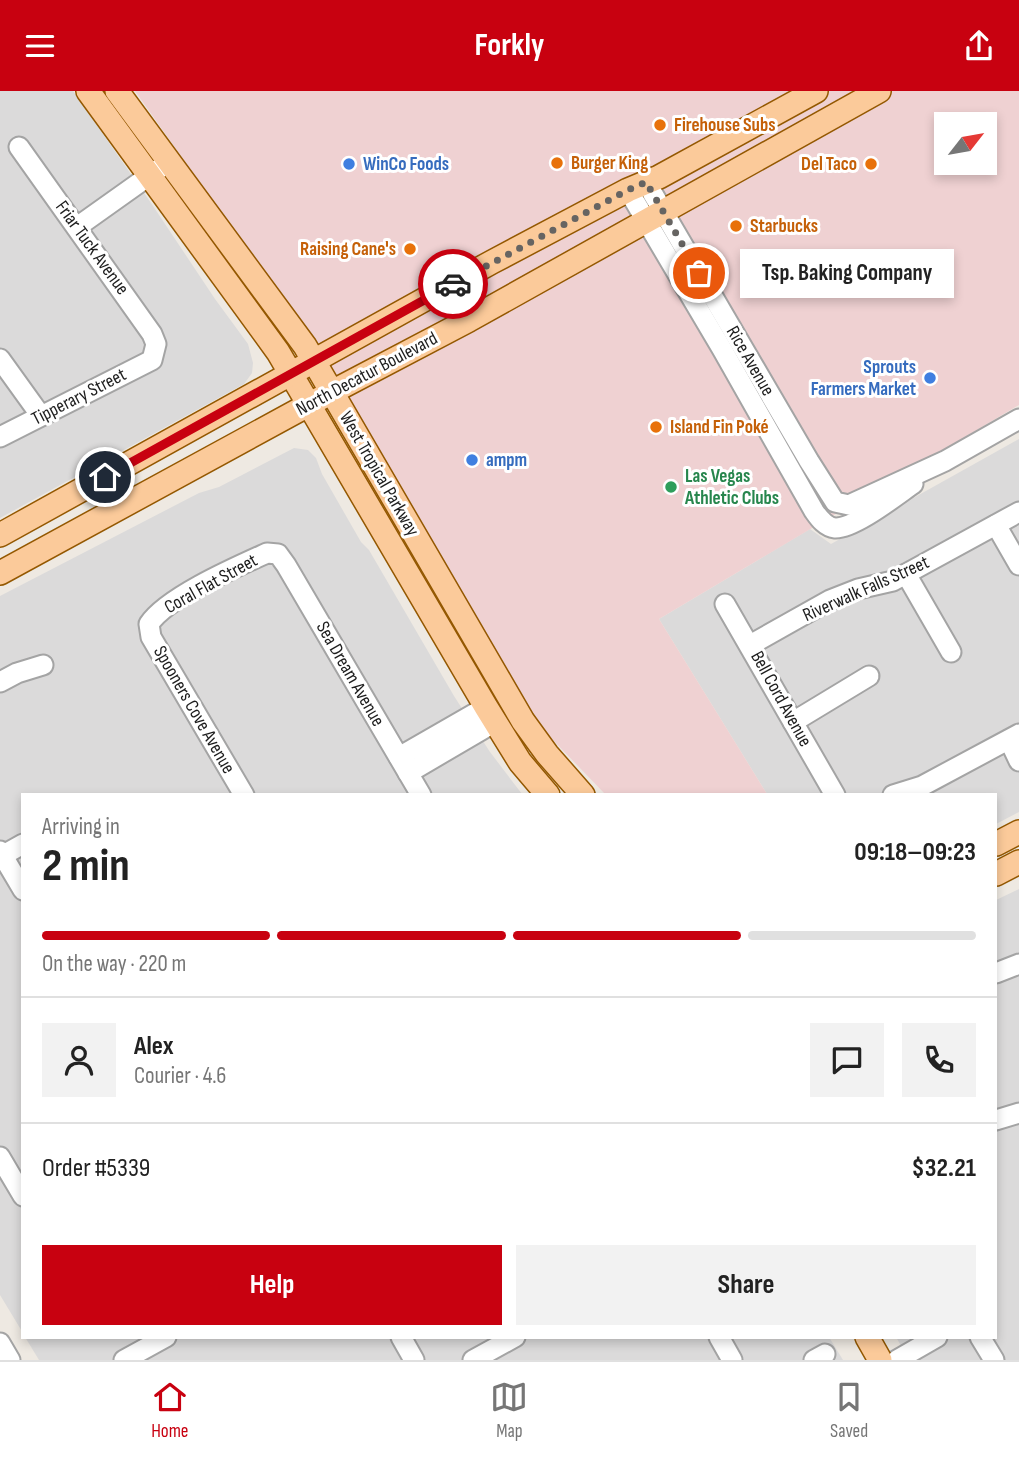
<!DOCTYPE html>
<html lang="en">
<head>
<meta charset="utf-8">
<style>
  body { margin:0; font-family:"Sofia Sans Condensed",sans-serif; background:#f2f2f2; color:#222; height:100vh; display:flex; flex-direction:column; font-size:26px; white-space:nowrap }
  * { box-sizing:border-box; margin:0 }
  p { font-size:23px; color:#767676 }
  .icon { flex:none; width:38px; height:38px; fill:none; stroke:currentColor; stroke-width:2; stroke-linecap:round; stroke-linejoin:round }
  .map { position:relative; flex:1; overflow:hidden }
  .side { position:absolute; left:21px; top:702px; width:976px; height:546px; display:flex; flex-direction:column; background:#fff; border-radius:0px; box-shadow:0 4px 10px #0003 }
  .side>* { flex:none }
  .needle { width:46px; rotate:59deg }
  .fabs { position:absolute; left:934px; top:21px; display:grid; gap:14px }
  .fabs a { display:grid; place-items:center; width:63px; height:63px; border-radius:0px; background:#fff; box-shadow:0 4px 10px #0003; font-size:35px }
  .pin { position:absolute; display:grid; place-items:center; width:60px; height:60px; color:#fff; margin:-30px; border:4px solid #fff; border-radius:50%; box-shadow:0 2px 7px #0007 }
  .courier { position:absolute; display:grid; place-items:center; width:70px; height:70px; margin:-35px; border:5px solid #c80110; border-radius:50%; background:#fff; color:#222; box-shadow:0 2px 9px #0007 }
  .bubble { position:absolute; height:49px; border-radius:0px; background:#fff; box-shadow:0 4px 10px #0003; font-size:23px; font-weight:700; line-height:49px; text-align:center }
  .summary em { font-style:normal; font-weight:700 }
  .summary div { display:flex; flex-direction:column-reverse }
  .summary { display:flex; align-items:center; justify-content:space-between; height:119px; padding:0 21px }
  h1 { font-size:46px; font-weight:700; line-height:52px }
  .bar { display:grid; grid-template-columns:repeat(4,1fr); gap:10px 7px; align-content:center; height:84px; padding:0 21px }
  .bar i { height:9px; border-radius:5px; background:#e0e0e0 }
  .bar .active { background:#c80110 }
  .bar p { grid-column:span 4 }
  .line { display:flex; align-items:center; gap:18px; padding:0 21px; border-top:2px solid #e0e0e0 }
  .line div { flex:1 }
  .round { display:grid; place-items:center; flex:none; width:74px; height:74px; border-radius:0px; background:#f2f2f2 }
  .primary-button { display:flex; gap:14px; margin-top:auto; padding:14px 21px }
  .primary-button a { flex:1; height:80px; border-radius:0px; background:#c80110; color:#fff; font-size:28px; font-weight:700; line-height:80px; text-align:center }
  .primary-button a+a { background:#f2f2f2; color:#222 }
  header { display:flex; justify-content:space-between; align-items:center; height:91px; padding:0 21px; background:#c80110; color:#fff; font-size:32px; font-weight:700 }
  .tabs { display:flex; justify-content:space-around; align-items:center; height:98px; border-top:2px solid #e0e0e0; background:#fff; font-size:19px; color:#767676 }
  .tabs a { display:grid; justify-items:center; gap:4px }
  .tabs .active { color:#c80110 }
  .map>svg:first-child { display:block }
  .residential { fill:#dbdada }
  .commercial { fill:#efd1d2; fill-rule:evenodd }
  .lines { fill:none; stroke-linecap:round; stroke-linejoin:round }
  .minor-casing { stroke:#a4a4a4; stroke-width:23 }
  .major-casing { stroke:#945801; stroke-width:26 }
  .minor { stroke:#fff; stroke-width:19 }
  .major { stroke:#fbca9a; stroke-width:23 }
  .done { stroke:#666462; stroke-width:7; stroke-dasharray:0 12.6 }
  .route { stroke:#c80110; stroke-width:9 }
  .food-dot { fill:#e8710a; stroke:#fff; stroke-width:2.5 }
  .shop-dot { fill:#3f7fe0; stroke:#fff; stroke-width:2.5 }
  .leisure-dot { fill:#2e9e5b; stroke:#fff; stroke-width:2.5 }
  .labels { text-anchor:middle; dominant-baseline:central; stroke-width:6; stroke-linejoin:round; paint-order:stroke }
  .food-label { font-size:19px; font-weight:bold; fill:#c56008; stroke:#fff; text-anchor:start }
  .shop-label { font-size:19px; font-weight:bold; fill:#366cbe; stroke:#fff; text-anchor:start }
  .street-label { font-size:19px; fill:#1d1d1d; stroke:#fff }
  .leisure-label { font-size:19px; font-weight:bold; fill:#27864d; stroke:#fff; text-anchor:start }
</style>
</head>
<body>
<header><svg class="icon" aria-label="menu" viewBox="0 0 24 24"><path d="M4 6h16M4 12h16M4 18h16"/></svg>Forkly<svg class="icon" aria-label="share" viewBox="0 0 24 24"><path d="M12 15V3M7 8l5-5 5 5M5 13v7h14v-7"/></svg></header>
<div class="map">
<svg width="1019" height="1269" viewBox="0 0 1019 1269">
  <rect width="100%" height="100%" fill="#eee9e2"/>
  <g class="residential">
    <polygon points="0,0 73,0 151,112 215,208 248,253 253,272 252,282 244,293 0,427"/>
    <polygon points="1019,348 1019,721 996,733 996,704 767,703 659,528 810,438 831,453"/>
    <polygon points="294,357 308,359 316,367 322,383 361,451 369,459 454,605 490,661 522,703 23,704 23,1242 0,1204 0,505 199,402 219,396"/>
    <polygon points="1019,798 1019,1269 909,1269 896,1246 996,1246 996,809"/>
    <polygon points="25,1246 829,1246 843,1269 39,1269"/>
  </g>
  <path class="commercial" d="M135,0h884v314l-360,214 108,175h-162l-54,-56 -24,-29 -226,-383zM947,33h38v39h-38z"/>
  <g class="lines">
    <g class="minor-casing">
      <g id="minor">
        <polyline points="646,91 809,370 835,411 849,414 860,409 945,370 1019,328"/>
        <path d="M628,99l94,159 92,162c5,7 11,16 21,17 19,1 62,-33 78,-44"/>
        <polyline points="77,136 160,77"/>
        <polyline points="0,268 41,325"/>
        <polyline points="0,346 152,269 156,253 152,243 19,56"/>
        <polyline points="996,434 1019,474"/>
        <polyline points="906,483 951,561"/>
        <polyline points="725,513 835,704"/>
        <polyline points="750,554 830,509 858,498 893,490 1019,421"/>
        <polyline points="0,591 17,582 43,574"/>
        <polyline points="793,631 869,585"/>
        <polyline points="1009,649 1019,670"/>
        <polyline points="399,666 486,616"/>
        <polyline points="408,682 495,631"/>
        <path d="M244,704l-93,-158 -2,-13c18,-27 87,-57 118,-71l11,1 8,11 135,230"/>
        <polyline points="893,704 922,695 1019,643"/>
        <polyline points="0,760 23,799"/>
        <polyline points="0,766 23,753"/>
        <polyline points="996,882 1019,873"/>
        <polyline points="996,1029 1019,1022"/>
        <polyline points="0,1066 23,1105"/>
        <polyline points="401,1246 414,1269"/>
        <polyline points="719,1246 732,1269"/>
        <polyline points="980,1246 994,1269"/>
        <polyline points="0,1252 10,1269"/>
        <polyline points="124,1269 166,1246"/>
        <polyline points="473,1269 515,1246"/>
        <polyline points="814,1269 825,1263"/>
        <polyline points="897,1269 937,1246"/>
      </g>
    </g>
    <g class="major-casing">
      <g id="major">
        <polyline points="88,0 278,261 486,616 520,671 548,704"/>
        <polyline points="117,0 305,255 523,630 547,663 583,704"/>
        <polyline points="0,444 492,171 628,99 659,86 816,0"/>
        <polyline points="0,482 332,301 469,229 879,0"/>
        <polyline points="996,753 1019,741"/>
        <polyline points="996,783 1019,771"/>
        <polyline points="867,1246 880,1269"/>
      </g>
    </g>
    <use href="#minor" class="minor"/>
    <use href="#major" class="major"/>
  </g>
  <g class="lines">
    <polyline class="done" points="453,193 628,99 646,91 699,182"/>
    <polyline class="route" points="105,386 453,193"/>
  </g>
  <g class="food-dot">
    <circle cx="660" cy="34" r="7"/>
    <circle cx="557" cy="72" r="7"/>
    <circle cx="871" cy="73" r="7"/>
    <circle cx="736" cy="135" r="7"/>
    <circle cx="410" cy="158" r="7"/>
    <circle cx="656" cy="336" r="7"/>
  </g>
  <g class="shop-dot">
    <circle cx="349" cy="73" r="7"/>
    <circle cx="930" cy="287" r="7"/>
    <circle cx="472" cy="369" r="7"/>
  </g>
  <circle class="leisure-dot" cx="671" cy="396" r="7"/>
  <g class="labels">
    <g class="food-label">
      <text x="674" y="34">Firehouse Subs</text>
      <text x="571" y="72">Burger King</text>
      <text x="857" y="73" text-anchor="end">Del Taco</text>
      <text x="750" y="135">Starbucks</text>
      <text x="396" y="158" text-anchor="end">Raising Cane's</text>
      <text x="670" y="336">Island Fin Poké</text>
    </g>
    <g class="shop-label">
      <text x="363" y="73">WinCo Foods</text>
      <text x="916" y="276" text-anchor="end">Sprouts<tspan x="916" dy="22">Farmers Market</tspan></text>
      <text x="486" y="369">ampm</text>
    </g>
    <g class="street-label">
      <text transform="translate(92 157) rotate(54)">Friar Tuck Avenue</text>
      <text transform="translate(750 270) rotate(60)">Rice Avenue</text>
      <text transform="translate(367 283) rotate(-28)">North Decatur Boulevard</text>
      <text transform="translate(79 306) rotate(-27)">Tipperary Street</text>
      <text transform="translate(379 383) rotate(60)">West Tropical Parkway</text>
      <text transform="translate(211 493) rotate(-29)">Coral Flat Street</text>
      <text transform="translate(866 498) rotate(-24)">Riverwalk Falls Street</text>
      <text transform="translate(350 583) rotate(60)">Sea Dream Avenue</text>
      <text transform="translate(781 608) rotate(61)">Bell Cord Avenue</text>
      <text transform="translate(194 619) rotate(60)">Spooners Cove Avenue</text>
    </g>
    <g class="leisure-label">
      <text x="685" y="385">Las Vegas<tspan x="685" dy="22">Athletic Clubs</tspan></text>
    </g>
  </g>
</svg>
<div class="fabs">
<a><svg class="needle" viewBox="-14 -14 28 28"><path d="M0-13l5 13h-10z" fill="#e53935"/><path d="M0 13l5-13h-10z" fill="#767676"/></svg></a>
</div>
<div class="pin" style="left:699px;top:182px;background:#ea580c"><svg class="icon" aria-label="bag" viewBox="0 0 24 24"><path d="M5 8h14l-1 12H6zM9 8a3 3 0 0 1 6 0"/></svg></div>
<div class="pin" style="left:105px;top:386px;background:#1f2937"><svg class="icon" aria-label="home" viewBox="0 0 24 24"><path d="M3 11l9-7 9 7M6 9v11h12V9"/></svg></div>
<div class="courier" style="left:453px;top:193px"><svg class="icon" aria-label="car" viewBox="0 0 24 24"><path d="M5 17H2v-5l4-1 3-4h7l3 4 3 1v5h-3M9 17h6M6 11h13"/><circle cx="7" cy="17" r="2"/><circle cx="17" cy="17" r="2"/></svg></div>
<div class="bubble" style="left:740px;top:158px;width:214px">Tsp. Baking Company</div>
<section class="side">
<div class="summary"><div><h1>2 min</h1><p>Arriving in</p></div><em>09:18–09:23</em></div>
<div class="bar"><i class="active"></i><i class="active"></i><i class="active"></i><i></i><p>On the way · 220 m</p></div>
<div class="line" style="height:126px"><a class="round"><svg class="icon" aria-label="person" viewBox="0 0 24 24"><circle cx="12" cy="8" r="4"/><path d="M4 21q1-7 8-7t8 7"/></svg></a><div><b>Alex</b><p>Courier · 4.6</p></div><a class="round"><svg class="icon" aria-label="chat" viewBox="0 0 24 24"><path d="M4 5h16v11H9l-5 4z"/></svg></a><a class="round"><svg class="icon" aria-label="phone" viewBox="0 0 24 24"><path d="M5 4h4l2 5-3 2q2 4 5 5l2-3 5 2v4C11 20 4 13 5 4z"/></svg></a></div>
<div class="line" style="height:91px"><div>Order #5339</div><b>$32.21</b></div>
<div class="primary-button"><a>Help</a><a>Share</a></div>
</section>
</div>
<nav class="tabs">
<a class="active"><svg class="icon" aria-label="home" viewBox="0 0 24 24"><path d="M3 11l9-7 9 7M6 9v11h12V9"/></svg>Home</a>
<a><svg class="icon" aria-label="map" viewBox="0 0 24 24"><path d="M3 6l6-2 6 2 6-2v14l-6 2-6-2-6 2zM9 4v14M15 6v14"/></svg>Map</a>
<a><svg class="icon" aria-label="saved" viewBox="0 0 24 24"><path d="M7 4h10v16l-5-4-5 4z"/></svg>Saved</a>
</nav>
</body>
</html>
